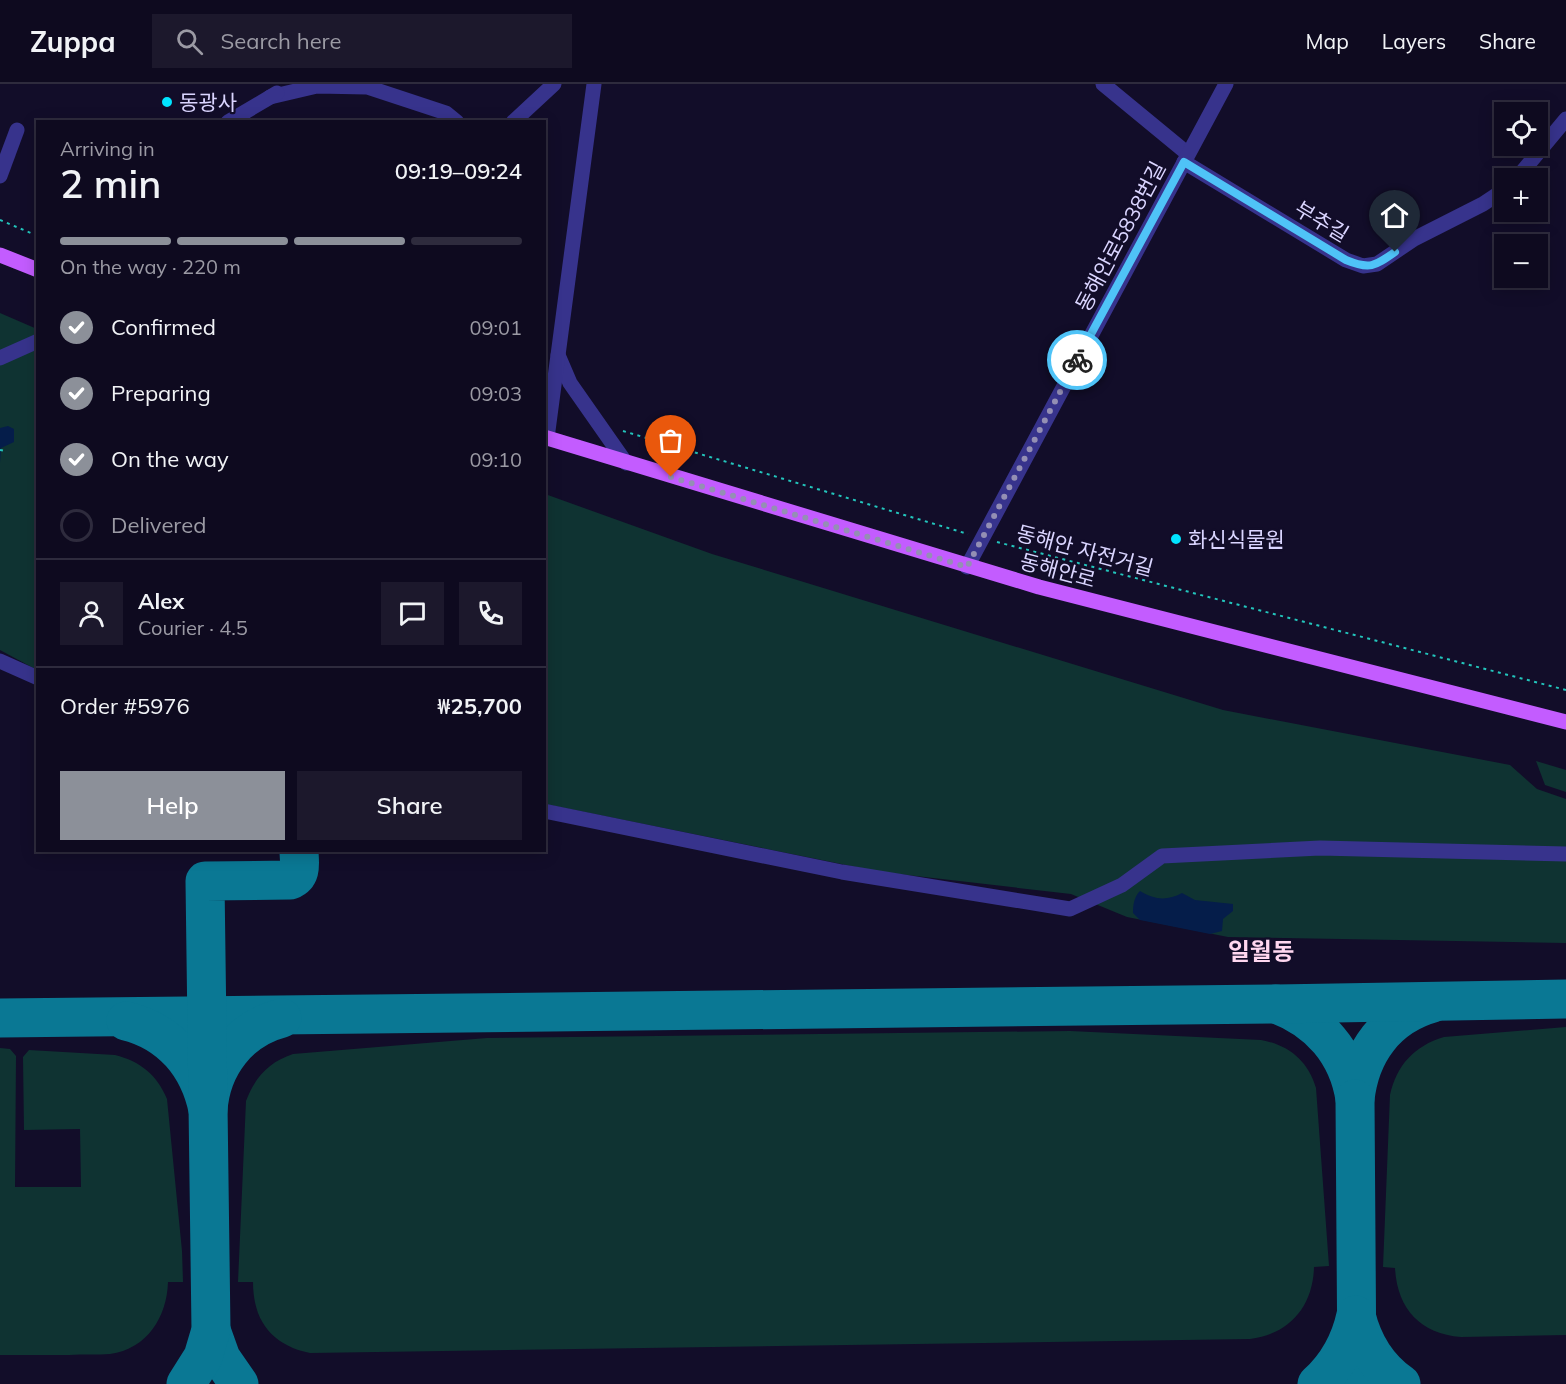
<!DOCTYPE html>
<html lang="en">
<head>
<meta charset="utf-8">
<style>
  body { margin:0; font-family:Mulish,"Noto Sans KR",sans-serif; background:#1c182c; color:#f1f3f6; height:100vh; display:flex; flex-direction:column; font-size:22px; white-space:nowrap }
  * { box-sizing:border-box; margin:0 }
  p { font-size:20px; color:#9b9aa4 }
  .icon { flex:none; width:33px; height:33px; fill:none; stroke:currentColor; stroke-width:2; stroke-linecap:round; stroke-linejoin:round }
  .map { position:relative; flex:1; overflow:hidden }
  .details { position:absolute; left:36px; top:36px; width:510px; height:732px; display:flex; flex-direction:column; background:#0e0a1f; border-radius:0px; box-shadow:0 3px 15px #0003,0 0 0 2px #2e2b3d }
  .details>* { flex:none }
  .tools { position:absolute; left:1494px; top:18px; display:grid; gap:12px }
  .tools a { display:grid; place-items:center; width:54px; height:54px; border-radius:0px; background:#0e0a1f; box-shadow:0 3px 15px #0003,0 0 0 2px #2e2b3d; font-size:30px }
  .pin { position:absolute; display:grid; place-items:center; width:51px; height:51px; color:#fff; margin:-62px -26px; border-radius:50% 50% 50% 0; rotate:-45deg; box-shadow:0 0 6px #0007 }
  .pin .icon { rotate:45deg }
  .courier { position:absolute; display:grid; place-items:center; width:60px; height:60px; margin:-30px; border:4px solid #4fc3f7; border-radius:50%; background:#fff; color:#222; box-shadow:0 2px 8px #0007 }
  .overview em { font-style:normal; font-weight:600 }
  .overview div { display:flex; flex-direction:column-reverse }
  .overview { display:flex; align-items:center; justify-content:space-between; height:102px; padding:0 24px }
  h1 { font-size:39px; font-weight:600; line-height:45px }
  .bar { display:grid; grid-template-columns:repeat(4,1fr); gap:9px 6px; align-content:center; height:72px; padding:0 24px }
  .bar i { height:8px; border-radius:4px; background:#2e2b3d }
  .bar .active { background:#8c9099 }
  .bar p { grid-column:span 4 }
  .line { display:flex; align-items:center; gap:15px; padding:0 24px; border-top:2px solid #2e2b3d }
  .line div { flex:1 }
  .round { display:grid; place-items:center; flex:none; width:63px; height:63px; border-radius:0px; background:#1c182c }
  ol { padding:0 24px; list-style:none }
  li { display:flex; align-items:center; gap:18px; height:66px }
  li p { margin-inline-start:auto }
  li .icon { padding:6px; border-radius:50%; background:#8c9099; color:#fff; stroke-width:4 }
  li:last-child { color:#9b9aa4 }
  li i { width:33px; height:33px; border:3px solid #2e2b3d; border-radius:50% }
  .primary-button { display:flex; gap:12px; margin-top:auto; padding:12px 24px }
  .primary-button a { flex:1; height:69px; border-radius:0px; background:#8c9099; color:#fff; font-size:24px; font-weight:600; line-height:69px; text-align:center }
  .primary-button a+a { background:#1c182c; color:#f1f3f6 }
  header { display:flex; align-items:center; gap:36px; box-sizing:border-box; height:84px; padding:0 30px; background:#0e0a1f; border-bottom:2px solid #2e2b3d }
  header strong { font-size:28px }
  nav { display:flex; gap:33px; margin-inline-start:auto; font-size:21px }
  .search { width:420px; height:54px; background:#1c182c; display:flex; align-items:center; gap:15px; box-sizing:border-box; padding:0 21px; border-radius:0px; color:#9b9aa4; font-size:22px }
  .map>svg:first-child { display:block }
  .green { fill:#0f3332 }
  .water { fill:#051d4a }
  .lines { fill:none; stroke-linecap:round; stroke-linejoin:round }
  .taxiway { stroke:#0a7894; stroke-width:39 }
  .path { stroke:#23c5bc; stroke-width:2; stroke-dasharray:3 4.5; stroke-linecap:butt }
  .minor { stroke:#37338c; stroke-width:15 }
  .major { stroke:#c35cff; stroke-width:15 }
  .done { stroke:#948fb4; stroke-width:6; stroke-dasharray:0 10.8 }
  .route { stroke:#4fc3f7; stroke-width:8 }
  .poi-dot { fill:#01e4ff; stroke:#120d29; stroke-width:2 }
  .labels { text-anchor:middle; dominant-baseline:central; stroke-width:4.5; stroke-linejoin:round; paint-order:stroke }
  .poi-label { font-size:21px; fill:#dad5ff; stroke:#120d29; text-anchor:start }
  .street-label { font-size:21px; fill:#dad5ff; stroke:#120d29 }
  .quarter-label { font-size:24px; font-weight:bold; fill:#ffd7f0; stroke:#120d29 }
</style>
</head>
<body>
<header>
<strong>Zuppa</strong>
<div class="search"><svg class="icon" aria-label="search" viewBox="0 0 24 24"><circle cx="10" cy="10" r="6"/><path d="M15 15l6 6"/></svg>Search here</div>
<nav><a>Map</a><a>Layers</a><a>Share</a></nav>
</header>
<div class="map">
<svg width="1566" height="1300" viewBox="0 0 1566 1300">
  <rect width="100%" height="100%" fill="#120d29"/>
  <g class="green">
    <polygon points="0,229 37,245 37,586 0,566"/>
    <polygon points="545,410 712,470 1223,626 1510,681 1537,705 1566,715 1566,859 1228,853 1127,833 1071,810 881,788 545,720"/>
    <polygon points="1536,677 1566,686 1566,708 1545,701"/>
    <path d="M1566,943v308l-105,2c-41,-3 -64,-29 -66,-69l-12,-1 7,-172c7,-30 24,-49 54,-58z"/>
    <path d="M1070,947l191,9c28,5 47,21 55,48l13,178 -15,1c-1,39 -24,67 -64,72l-940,14c-38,-8 -57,-32 -57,-71h-15l8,-181c9,-24 23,-39 47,-47l194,-16z"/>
    <path d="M0,964l10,1 6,7 -1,131h66l-1,-58 -56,1 -1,-73 6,-7 86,5c25,6 42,20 52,44l15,152 1,31h-15c-1,35 -21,67 -58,72 -13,1 -27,0 -41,1 -23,0 -46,0 -69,0z"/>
  </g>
  <g class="water">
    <polygon points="8,342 14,345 14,358 1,364 0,379 0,344"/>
    <path d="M1140,807c15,9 27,10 42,2l13,7 38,4v7l-10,8 -1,12 -12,3 -70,-14 -7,-7c0,-8 1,-16 7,-22z"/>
  </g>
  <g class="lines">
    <g class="taxiway">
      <path d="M1276,920c43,16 72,49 79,95 5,-46 31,-83 78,-96"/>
      <polyline points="0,934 1276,920 1566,915"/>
      <path d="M126,937c45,11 73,45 82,89 3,-44 31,-81 74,-92"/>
      <polyline points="1355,1015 1357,1300"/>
      <polyline points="211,1246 221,1274 239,1300"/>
      <path d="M186,1300l17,-27 8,-27 -6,-449 85,-1c13,-5 9,-18 9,-30"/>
      <path d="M1317,1300c21,-19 33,-41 39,-69 7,29 21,52 45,69"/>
    </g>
    <g class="path">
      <polyline points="0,136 38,152"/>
      <polyline points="623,347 968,450"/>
      <polyline points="0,366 5,367"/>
      <polyline points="997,458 1566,606"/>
    </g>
    <g class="minor">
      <polyline points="1103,0 1188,70"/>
      <polyline points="270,13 317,2 367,3 446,29 457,38"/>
      <polyline points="228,38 277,9"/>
      <polyline points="513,38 554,0"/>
      <polyline points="1184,78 1346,176 1363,182 1377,180 1414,155 1483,120 1504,106"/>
      <polyline points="0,92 17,46"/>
      <polyline points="1517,94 1566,35"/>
      <polyline points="558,271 570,299 626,379"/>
      <polyline points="0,274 38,257"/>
      <polyline points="547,354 594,0"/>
      <polyline points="967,483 1226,0"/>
      <polyline points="0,577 38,594"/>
      <polyline points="544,727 842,788 1070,825 1122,801 1162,772 1320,764 1566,770"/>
    </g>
    <g class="major">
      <polyline points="0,171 38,186"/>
      <polyline points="544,353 1039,503 1566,638"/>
    </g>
  </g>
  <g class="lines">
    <polyline class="done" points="671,393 967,483 1077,276"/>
    <path class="route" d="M1077,276l107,-198 162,98c24,10 29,6 49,-8"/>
  </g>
  <g class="poi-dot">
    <circle cx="167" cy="18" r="6"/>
    <circle cx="1176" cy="455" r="6"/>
  </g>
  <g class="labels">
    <g class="poi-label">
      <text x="179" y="18">동광사</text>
      <text x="1188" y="455">화신식물원</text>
    </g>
    <g class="street-label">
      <text transform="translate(1322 137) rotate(31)">부추길</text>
      <text transform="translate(1120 152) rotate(-62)">동해안로5838번길</text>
      <text transform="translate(1085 466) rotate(15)">동해안 자전거길</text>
      <text transform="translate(1058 486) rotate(15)">동해안로</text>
    </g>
    <g class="quarter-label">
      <text x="1261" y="867">일월동</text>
    </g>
  </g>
</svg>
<div class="tools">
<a><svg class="icon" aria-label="locate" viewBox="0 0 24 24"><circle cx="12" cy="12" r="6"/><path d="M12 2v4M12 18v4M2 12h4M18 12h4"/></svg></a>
<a>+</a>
<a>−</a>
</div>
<div class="pin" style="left:671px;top:393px;background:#ea580c"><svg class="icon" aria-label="bag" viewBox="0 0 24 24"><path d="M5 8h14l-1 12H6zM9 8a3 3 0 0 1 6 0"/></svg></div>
<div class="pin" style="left:1395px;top:168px;background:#1f2937"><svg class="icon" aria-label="home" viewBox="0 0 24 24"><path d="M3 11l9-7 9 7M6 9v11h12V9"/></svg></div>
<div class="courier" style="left:1077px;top:276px"><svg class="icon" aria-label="bike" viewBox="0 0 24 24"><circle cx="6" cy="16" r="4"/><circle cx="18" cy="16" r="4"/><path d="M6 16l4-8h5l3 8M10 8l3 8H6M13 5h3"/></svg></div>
<section class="details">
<div class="overview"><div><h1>2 min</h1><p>Arriving in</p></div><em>09:19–09:24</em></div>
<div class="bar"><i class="active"></i><i class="active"></i><i class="active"></i><i></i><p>On the way · 220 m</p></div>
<ol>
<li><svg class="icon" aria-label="check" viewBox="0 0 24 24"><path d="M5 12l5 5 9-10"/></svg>Confirmed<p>09:01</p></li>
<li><svg class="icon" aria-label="check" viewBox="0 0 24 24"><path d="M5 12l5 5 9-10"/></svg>Preparing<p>09:03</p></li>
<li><svg class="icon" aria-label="check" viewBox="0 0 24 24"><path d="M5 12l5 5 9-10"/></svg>On the way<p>09:10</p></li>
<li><i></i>Delivered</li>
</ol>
<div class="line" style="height:108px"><a class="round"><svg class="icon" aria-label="person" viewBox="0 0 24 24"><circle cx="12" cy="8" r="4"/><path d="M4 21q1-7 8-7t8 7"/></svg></a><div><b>Alex</b><p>Courier · 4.5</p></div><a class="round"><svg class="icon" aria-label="chat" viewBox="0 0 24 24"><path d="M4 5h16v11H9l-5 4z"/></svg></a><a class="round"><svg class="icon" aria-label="phone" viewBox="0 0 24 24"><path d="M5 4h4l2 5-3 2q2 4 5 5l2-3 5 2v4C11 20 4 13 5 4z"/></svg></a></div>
<div class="line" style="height:78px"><div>Order #5976</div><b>₩25,700</b></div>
<div class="primary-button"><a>Help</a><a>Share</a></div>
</section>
</div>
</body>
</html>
